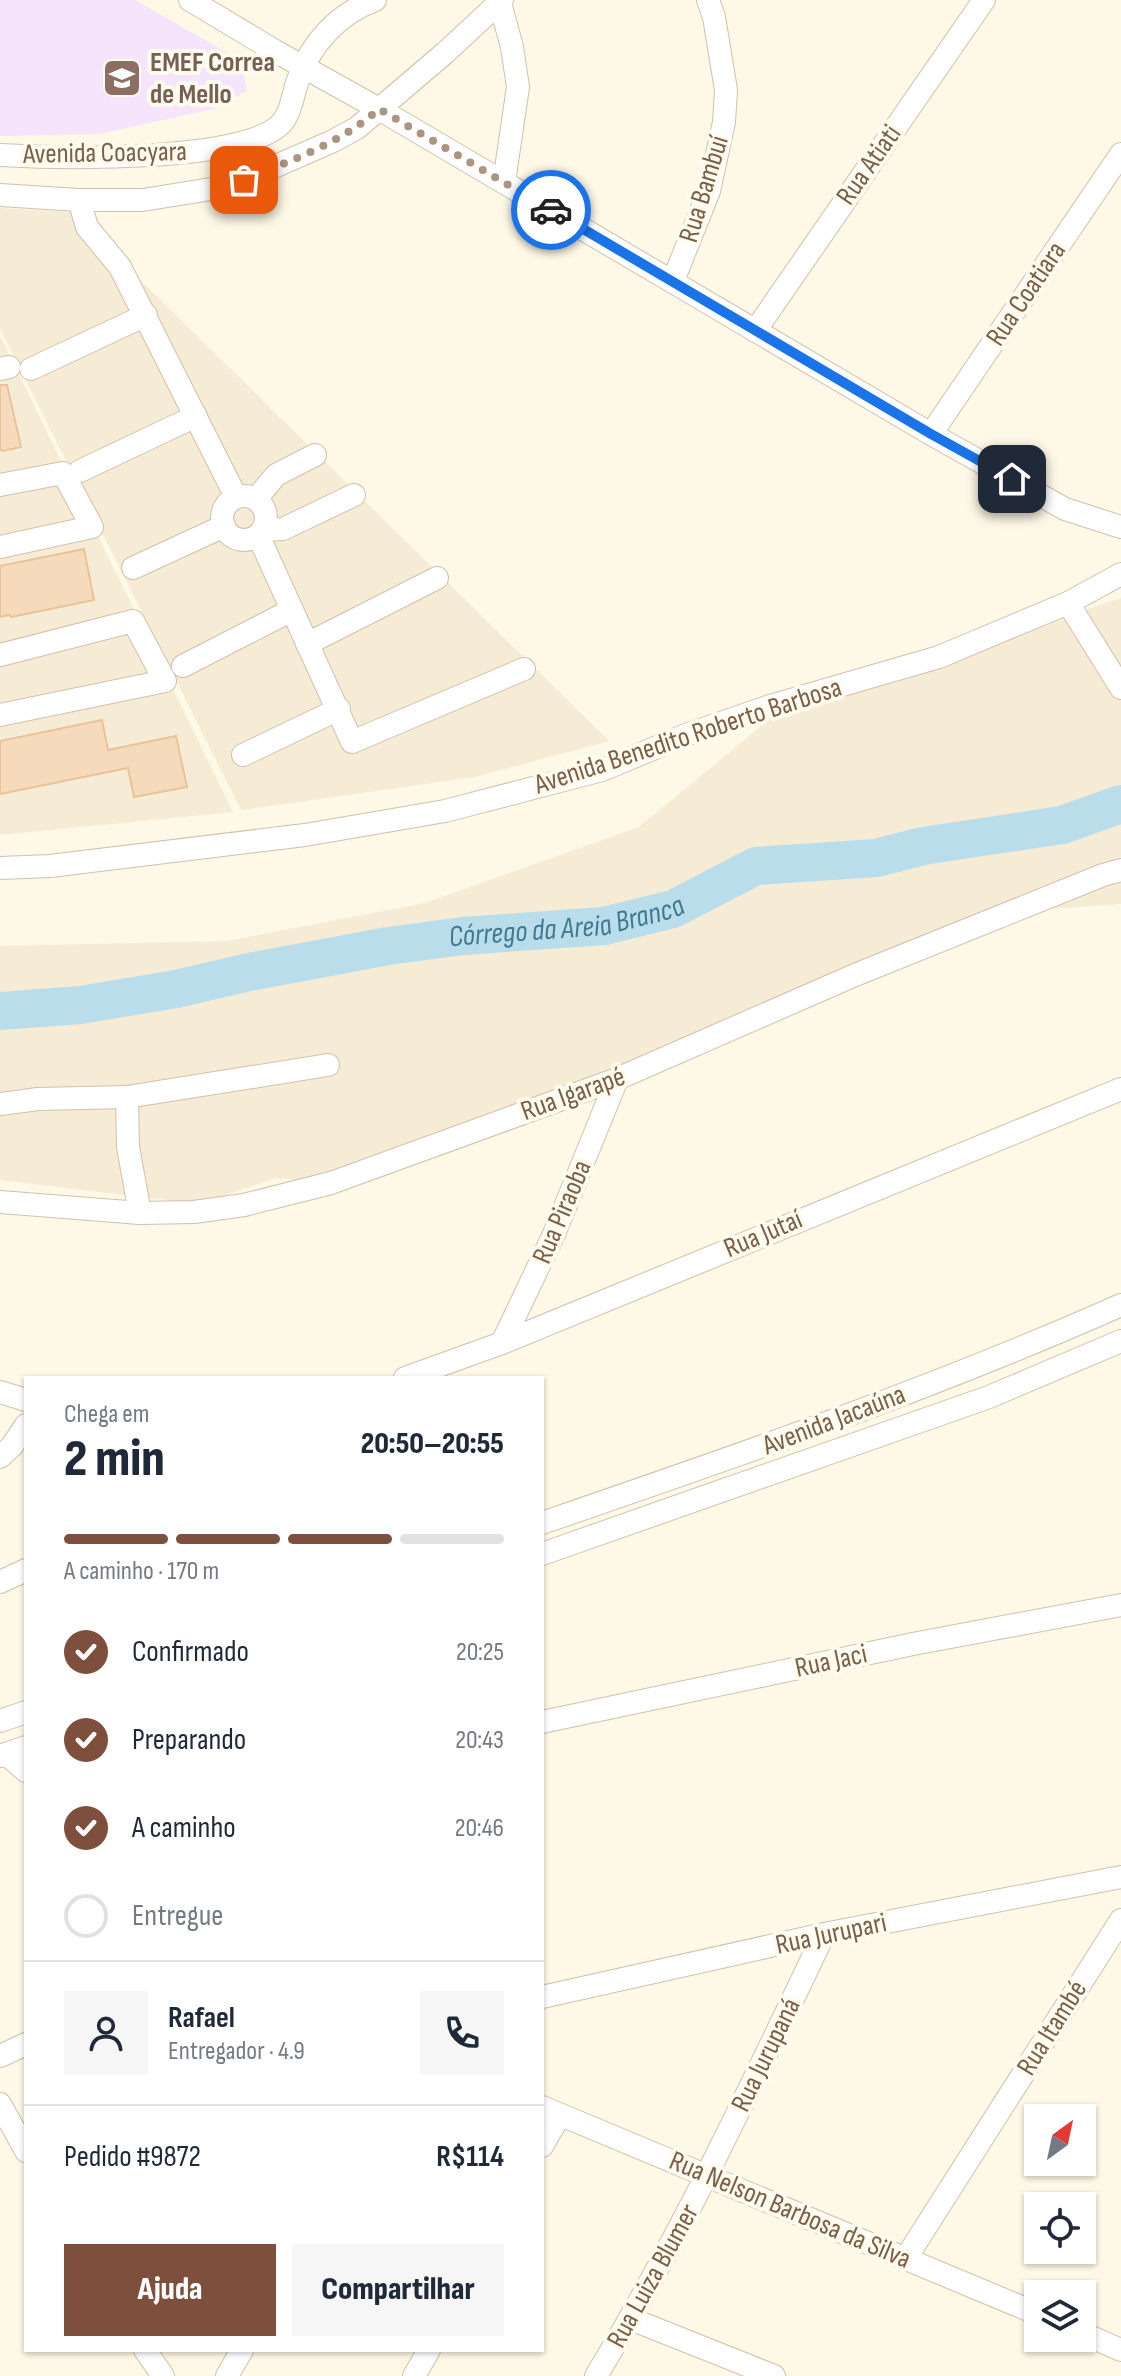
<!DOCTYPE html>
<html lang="pt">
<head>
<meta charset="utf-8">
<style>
  body { margin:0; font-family:"Sofia Sans Condensed",sans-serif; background:#f6f6f7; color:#1f2937; height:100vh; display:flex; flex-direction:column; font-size:30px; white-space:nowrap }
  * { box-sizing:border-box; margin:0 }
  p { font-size:26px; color:#747a83 }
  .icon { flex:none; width:44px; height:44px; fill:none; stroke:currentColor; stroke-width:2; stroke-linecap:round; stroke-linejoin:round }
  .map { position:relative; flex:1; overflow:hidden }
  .side { position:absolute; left:24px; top:1376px; width:520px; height:976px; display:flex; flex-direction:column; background:#fff; border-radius:0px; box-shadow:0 2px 6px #0004 }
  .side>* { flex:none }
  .needle { width:52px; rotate:33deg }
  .buttons { position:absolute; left:1024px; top:2104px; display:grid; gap:16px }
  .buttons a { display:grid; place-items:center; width:72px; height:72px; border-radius:0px; background:#fff; box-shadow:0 2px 6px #0004; font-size:40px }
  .pin { position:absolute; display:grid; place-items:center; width:68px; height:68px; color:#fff; margin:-34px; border-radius:16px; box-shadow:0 4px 12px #0006 }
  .courier { position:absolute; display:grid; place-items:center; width:80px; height:80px; margin:-40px; border:6px solid #1a73e8; border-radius:50%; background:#fff; color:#222; box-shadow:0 2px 10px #0007 }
  .overview em { font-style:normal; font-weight:800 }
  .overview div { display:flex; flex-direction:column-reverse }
  .overview { display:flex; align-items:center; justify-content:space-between; height:136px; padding:0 40px }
  h1 { font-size:52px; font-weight:800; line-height:60px }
  .bar { display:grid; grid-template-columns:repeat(4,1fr); gap:12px 8px; align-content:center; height:96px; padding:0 40px }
  .bar i { height:10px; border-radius:6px; background:#e0e1e3 }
  .bar .selected { background:#7d4f3c }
  .bar p { grid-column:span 4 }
  .line { display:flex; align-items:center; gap:20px; padding:0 40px; border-top:2px solid #e0e1e3 }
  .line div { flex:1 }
  .round { display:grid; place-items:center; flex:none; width:84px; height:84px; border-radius:0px; background:#f6f6f7 }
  ol { padding:0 40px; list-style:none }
  li { display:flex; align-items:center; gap:24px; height:88px }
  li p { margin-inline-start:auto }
  li .icon { padding:8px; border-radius:50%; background:#7d4f3c; color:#fff; stroke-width:4 }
  li:last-child { color:#747a83 }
  li i { width:44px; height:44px; border:4px solid #e0e1e3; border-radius:50% }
  .primary-button { display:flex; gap:16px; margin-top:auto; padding:16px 40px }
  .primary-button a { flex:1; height:92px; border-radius:0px; background:#7d4f3c; color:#fff; font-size:32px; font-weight:800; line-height:92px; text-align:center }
  .primary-button a+a { background:#f6f6f7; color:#1f2937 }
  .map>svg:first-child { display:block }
  .residential { fill:#f6ebd5 }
  .education { fill:#f5e4fb }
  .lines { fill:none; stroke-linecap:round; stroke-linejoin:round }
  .river { stroke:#b9ddea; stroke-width:38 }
  .building { fill:#f6dabc; stroke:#eac29b; stroke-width:2 }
  .minor-casing { stroke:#d2c0ab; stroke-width:24 }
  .minor { stroke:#fff; stroke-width:22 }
  .done { stroke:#a99580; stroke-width:8; stroke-dasharray:0 14.4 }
  .route { stroke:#1a73e8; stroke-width:10 }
  .labels { text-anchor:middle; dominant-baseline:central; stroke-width:8; stroke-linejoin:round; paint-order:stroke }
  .education-label { font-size:28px; font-weight:bold; fill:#785e54; stroke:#fffbef; text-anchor:start }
  .street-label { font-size:28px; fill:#7b6049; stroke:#fffbef }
  .water-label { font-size:30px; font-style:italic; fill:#407a90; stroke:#fffbef }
</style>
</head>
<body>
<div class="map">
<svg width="1121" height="2376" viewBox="0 0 1121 2376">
  <rect width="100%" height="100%" fill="#fef8e7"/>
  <g class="residential">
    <polygon points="0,208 71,212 609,741 475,777 241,810 0,329"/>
    <polygon points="0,336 233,812 0,835"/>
    <polygon points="1121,598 1121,904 1023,911 348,1185 276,1178 199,1204 0,1180 0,946 227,941 425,903 639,827 782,709"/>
  </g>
  <polygon class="education" points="0,0 135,0 224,51 242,64 247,91 213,109 99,134 0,136"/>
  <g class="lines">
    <path class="river" id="s1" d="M0,1011l80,-6 96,-16 73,-17 139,-26 75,-10 141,-10 69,-17 83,-43 120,-8 47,-12 139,-21 59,-21"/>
  </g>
  <g class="building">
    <polygon points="0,385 7,385 21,447 3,451 0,449"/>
    <polygon points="84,549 94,600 11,617 10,615 0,617 0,566"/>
    <polygon points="102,720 108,750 176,736 187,787 134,797 128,768 0,794 0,741"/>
  </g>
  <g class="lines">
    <g class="minor-casing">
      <g id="minor">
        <polyline points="190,0 275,51 379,109 931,434 1065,509 1121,527"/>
        <polyline points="500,3 512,47 518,87 504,182"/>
        <path d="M0,155c52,3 255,9 284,-35 8,-11 9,-27 14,-40 13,-37 40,-66 77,-80"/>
        <polyline points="0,195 79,200 143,200 217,188 244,180 333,141 357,128 446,52 502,0"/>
        <polyline points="79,200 87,227 120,267 236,497"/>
        <polyline points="673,281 709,191 724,122 726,90 714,17 708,0"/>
        <polyline points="755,331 984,0"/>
        <polyline points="0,369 9,367"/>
        <polyline points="31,369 146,315"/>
        <polyline points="931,434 1121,154"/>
        <polyline points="80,471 196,416"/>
        <polyline points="0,485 63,473 92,527 0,547"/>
        <circle cx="244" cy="518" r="22"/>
        <polyline points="256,499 276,475 315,455"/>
        <polyline points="263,530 283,529 354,495"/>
        <polyline points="258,535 352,742 524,669"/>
        <polyline points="133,568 224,526"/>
        <polyline points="1068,603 1121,688"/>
        <polyline points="307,644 437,578"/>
        <polyline points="0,655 133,621 165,681 0,715"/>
        <polyline points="183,666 292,610"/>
        <polyline points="243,755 339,709"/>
        <polyline points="0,868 50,866 305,835 445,811 602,770 686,735 770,706 939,657 1068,603 1121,574"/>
        <polyline points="127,1097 128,1147 140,1213"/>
        <polyline points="0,1104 38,1099 127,1097 328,1065"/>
        <polyline points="0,1202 140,1213 194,1212 244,1205 331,1183 617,1079 855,975 1103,875 1121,870"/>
        <polyline points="502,1343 554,1234 617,1079"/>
        <polyline points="405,1378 502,1343 1121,1089"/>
        <polyline points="0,1392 26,1400"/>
        <polyline points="0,1457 12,1446 26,1425"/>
        <path d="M542,1523c195,-67 390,-134 579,-218"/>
        <polyline points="542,1554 989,1397 1121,1341"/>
        <polyline points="0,1582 26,1570"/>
        <polyline points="0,1721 26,1712"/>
        <polyline points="542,1722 913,1644 1121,1605"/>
        <polyline points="6,1754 26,1771"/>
        <polyline points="0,1756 26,1747"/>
        <polyline points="542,1997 824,1934 1121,1877"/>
        <polyline points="0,2056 26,2044"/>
        <polyline points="0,2104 26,2151"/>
        <polyline points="542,2107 1038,2314"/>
        <polyline points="542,2146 560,2115"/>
        <polyline points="906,2258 1121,1920"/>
        <polyline points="631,2319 774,2376"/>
        <polyline points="1082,2333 1121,2350"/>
        <polyline points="145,2350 163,2376"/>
        <polyline points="227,2376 242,2350"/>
        <polyline points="414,2376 429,2350"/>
        <path d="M596,2376c86,-142 156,-292 228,-442"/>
      </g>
    </g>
    <use href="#minor" class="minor"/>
  </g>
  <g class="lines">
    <path class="done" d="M244,180c47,-20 96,-36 135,-71l172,101"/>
    <polyline class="route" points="551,210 931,434 1012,479"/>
  </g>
  <defs>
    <g id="school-square" transform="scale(2)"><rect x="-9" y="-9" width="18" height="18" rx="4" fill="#8d6e63" stroke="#fffbef"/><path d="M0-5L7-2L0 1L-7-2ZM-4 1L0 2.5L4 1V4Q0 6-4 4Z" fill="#fff"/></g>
  </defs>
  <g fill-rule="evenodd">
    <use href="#school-square" x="122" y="78"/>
  </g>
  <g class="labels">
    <g class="education-label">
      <text x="150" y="62">EMEF Correa<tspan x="150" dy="32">de Mello</tspan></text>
    </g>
    <g class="street-label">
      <text transform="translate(105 153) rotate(-1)">Avenida Coacyara</text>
      <text transform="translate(869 165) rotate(-55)">Rua Atiati</text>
      <text transform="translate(704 189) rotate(-73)">Rua Bambuí</text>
      <text transform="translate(1026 294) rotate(-56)">Rua Coatiara</text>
      <text transform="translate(688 736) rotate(-18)">Avenida Benedito Roberto Barbosa</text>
      <text transform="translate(573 1094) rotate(-20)">Rua Igarapé</text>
      <text transform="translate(562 1212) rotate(-67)">Rua Piraoba</text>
      <text transform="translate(763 1234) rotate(-23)">Rua Jutaí</text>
      <text transform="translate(834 1420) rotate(-21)">Avenida Jacaúna</text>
      <text transform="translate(831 1661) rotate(-12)">Rua Jaci</text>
      <text transform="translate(831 1934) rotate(-12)">Rua Jurupari</text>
      <text transform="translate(1052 2028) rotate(-58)">Rua Itambé</text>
      <text transform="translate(766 2055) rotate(-64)">Rua Jurupaná</text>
      <text transform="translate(790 2210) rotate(23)">Rua Nelson Barbosa da Silva</text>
      <text transform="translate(653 2276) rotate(-61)">Rua Luiza Blumer</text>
    </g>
    <g class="water-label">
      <text stroke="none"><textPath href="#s1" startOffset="574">Córrego da Areia Branca</textPath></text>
    </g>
  </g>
</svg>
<div class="buttons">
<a><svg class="needle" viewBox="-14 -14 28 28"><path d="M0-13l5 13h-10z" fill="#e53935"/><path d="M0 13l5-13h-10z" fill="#747a83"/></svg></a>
<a><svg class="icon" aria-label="locate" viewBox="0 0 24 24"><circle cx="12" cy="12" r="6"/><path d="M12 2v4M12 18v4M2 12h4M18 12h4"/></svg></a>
<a><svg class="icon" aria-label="layers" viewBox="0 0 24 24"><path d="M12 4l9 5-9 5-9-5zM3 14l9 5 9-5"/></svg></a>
</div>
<div class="pin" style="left:244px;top:180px;background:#ea580c"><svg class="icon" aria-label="bag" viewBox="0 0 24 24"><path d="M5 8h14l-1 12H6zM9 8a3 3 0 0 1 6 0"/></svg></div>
<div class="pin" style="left:1012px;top:479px;background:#1f2937"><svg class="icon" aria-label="home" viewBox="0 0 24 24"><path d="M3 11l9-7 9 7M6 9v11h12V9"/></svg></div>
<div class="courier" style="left:551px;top:210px"><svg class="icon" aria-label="car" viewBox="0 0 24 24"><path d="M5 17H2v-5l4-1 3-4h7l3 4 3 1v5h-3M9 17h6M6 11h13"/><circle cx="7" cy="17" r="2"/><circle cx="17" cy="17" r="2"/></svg></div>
<section class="side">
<div class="overview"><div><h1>2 min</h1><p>Chega em</p></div><em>20:50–20:55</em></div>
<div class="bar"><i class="selected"></i><i class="selected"></i><i class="selected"></i><i></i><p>A caminho · 170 m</p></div>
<ol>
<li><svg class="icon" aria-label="check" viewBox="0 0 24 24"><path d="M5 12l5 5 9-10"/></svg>Confirmado<p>20:25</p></li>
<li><svg class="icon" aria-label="check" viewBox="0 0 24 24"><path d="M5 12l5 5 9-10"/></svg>Preparando<p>20:43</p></li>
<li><svg class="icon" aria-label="check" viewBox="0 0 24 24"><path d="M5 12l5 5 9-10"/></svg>A caminho<p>20:46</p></li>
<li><i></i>Entregue</li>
</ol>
<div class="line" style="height:144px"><a class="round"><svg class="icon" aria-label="person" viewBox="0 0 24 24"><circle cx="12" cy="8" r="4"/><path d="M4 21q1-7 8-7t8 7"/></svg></a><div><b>Rafael</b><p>Entregador · 4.9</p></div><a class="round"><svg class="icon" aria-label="phone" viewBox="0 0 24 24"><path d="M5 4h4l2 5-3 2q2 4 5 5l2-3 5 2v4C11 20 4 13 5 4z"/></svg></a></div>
<div class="line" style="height:104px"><div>Pedido #9872</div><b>R$114</b></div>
<div class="primary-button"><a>Ajuda</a><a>Compartilhar</a></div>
</section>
</div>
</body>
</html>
